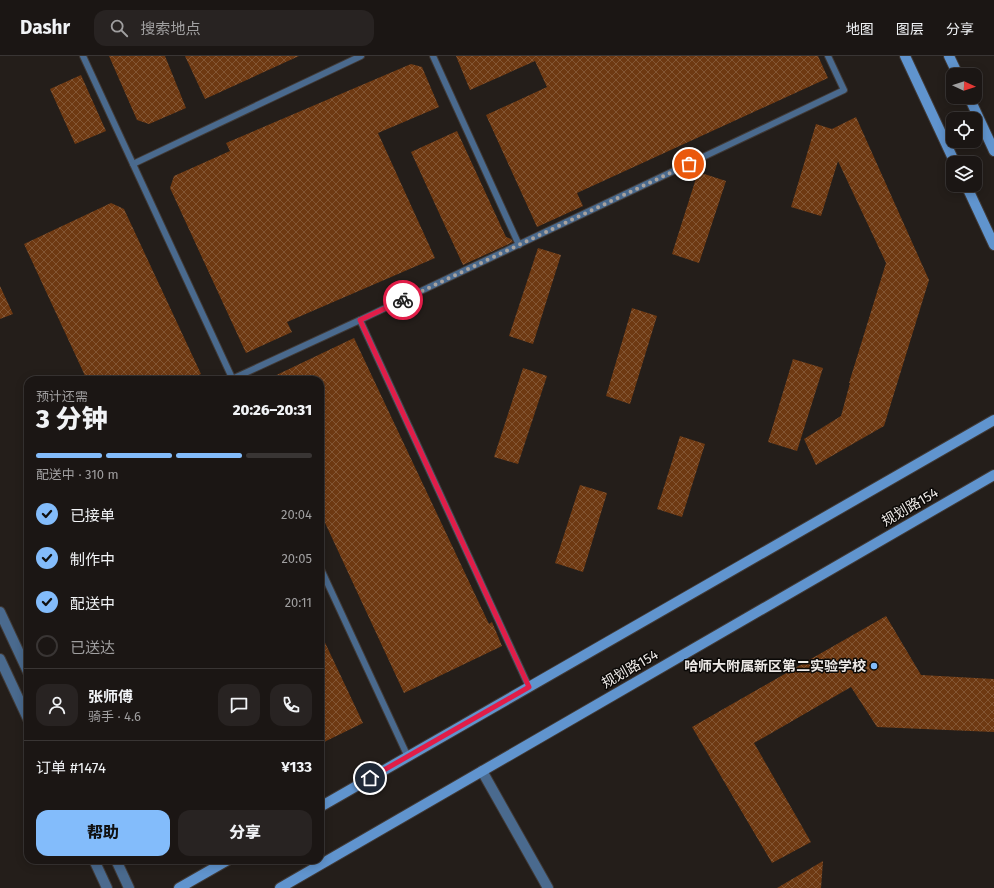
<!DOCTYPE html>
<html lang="zh">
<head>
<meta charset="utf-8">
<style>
  body { margin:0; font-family:"Fira Sans","Noto Sans SC",sans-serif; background:#282322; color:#f1f3f6; height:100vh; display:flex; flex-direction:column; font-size:15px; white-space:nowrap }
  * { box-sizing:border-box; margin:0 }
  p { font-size:13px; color:#a09fa0 }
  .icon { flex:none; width:22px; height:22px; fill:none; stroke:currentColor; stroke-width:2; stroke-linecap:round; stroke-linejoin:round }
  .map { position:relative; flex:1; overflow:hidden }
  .details { position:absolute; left:24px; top:320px; width:300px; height:488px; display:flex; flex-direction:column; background:#1b1614; border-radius:12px; box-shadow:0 2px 10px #0003,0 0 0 1px #393534 }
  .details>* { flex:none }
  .needle { width:26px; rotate:93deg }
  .buttons { position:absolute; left:946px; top:12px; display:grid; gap:8px }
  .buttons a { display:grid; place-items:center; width:36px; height:36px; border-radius:8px; background:#1b1614; box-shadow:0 2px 10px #0003,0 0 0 1px #393534; font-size:20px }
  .pin { position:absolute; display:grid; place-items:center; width:34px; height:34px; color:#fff; margin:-17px; border:2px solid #fff; border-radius:50%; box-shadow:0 1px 4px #0007 }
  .courier { position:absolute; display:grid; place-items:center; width:40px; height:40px; margin:-20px; border:3px solid #e11d48; border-radius:50%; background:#fff; color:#222; box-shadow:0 1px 5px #0007 }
  .overview em { font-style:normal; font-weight:800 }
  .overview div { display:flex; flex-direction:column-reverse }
  .overview { display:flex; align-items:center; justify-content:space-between; height:68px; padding:0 12px }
  h1 { font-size:26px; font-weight:800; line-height:30px }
  .bar { display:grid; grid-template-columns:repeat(4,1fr); gap:6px 4px; align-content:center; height:48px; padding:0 12px }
  .bar i { height:5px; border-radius:3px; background:#393534 }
  .bar .on { background:#83bcfb }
  .bar p { grid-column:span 4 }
  .line { display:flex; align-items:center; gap:10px; padding:0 12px; border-top:1px solid #393534 }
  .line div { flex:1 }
  .round { display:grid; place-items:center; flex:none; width:42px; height:42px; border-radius:12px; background:#282322 }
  ol { padding:0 12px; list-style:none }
  li { display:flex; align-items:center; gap:12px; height:44px }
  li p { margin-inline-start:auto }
  li .icon { padding:4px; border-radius:50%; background:#83bcfb; color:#111; stroke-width:4 }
  li:last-child { color:#a09fa0 }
  li i { width:22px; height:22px; border:2px solid #393534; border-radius:50% }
  .cta { display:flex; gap:8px; margin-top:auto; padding:8px 12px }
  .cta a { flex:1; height:46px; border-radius:12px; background:#83bcfb; color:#111; font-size:16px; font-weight:800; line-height:46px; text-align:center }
  .cta a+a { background:#282322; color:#f1f3f6 }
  header { display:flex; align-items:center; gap:24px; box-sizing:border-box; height:56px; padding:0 20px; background:#1b1614; border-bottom:1px solid #393534 }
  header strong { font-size:19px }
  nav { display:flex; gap:22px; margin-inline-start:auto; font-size:14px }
  .search { width:280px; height:36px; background:#282322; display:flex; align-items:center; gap:10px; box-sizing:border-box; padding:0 14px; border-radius:12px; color:#a09fa0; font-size:15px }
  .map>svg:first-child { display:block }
  .building { fill:url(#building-cross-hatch) }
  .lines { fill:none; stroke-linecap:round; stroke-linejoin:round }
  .service-casing { stroke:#403a37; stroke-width:8 }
  .minor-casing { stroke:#403a37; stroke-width:12 }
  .tertiary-casing { stroke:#403a37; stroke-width:12 }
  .secondary-casing { stroke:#403a37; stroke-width:12 }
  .service { stroke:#4a6a8e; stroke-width:6 }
  .minor { stroke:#4a6a8e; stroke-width:10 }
  .tertiary { stroke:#4a6a8e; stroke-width:10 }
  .secondary { stroke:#6094ce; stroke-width:10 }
  .done { stroke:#a7a29f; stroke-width:4; stroke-dasharray:0 7.2 }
  .route { stroke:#e11d48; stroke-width:5 }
  .poi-dot { fill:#83bcfb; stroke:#0b0907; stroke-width:1.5 }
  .labels { text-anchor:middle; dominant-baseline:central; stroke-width:3; stroke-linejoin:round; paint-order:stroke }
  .street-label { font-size:14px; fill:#ede9e6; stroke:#0b0907 }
  .poi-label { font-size:14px; font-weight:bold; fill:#ede9e6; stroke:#0b0907; text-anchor:end }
</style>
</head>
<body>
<header>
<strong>Dashr</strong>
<div class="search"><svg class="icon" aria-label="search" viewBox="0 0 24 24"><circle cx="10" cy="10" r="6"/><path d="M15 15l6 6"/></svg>搜索地点</div>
<nav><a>地图</a><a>图层</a><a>分享</a></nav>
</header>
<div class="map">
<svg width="994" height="832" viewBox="0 0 994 832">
  <defs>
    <pattern id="building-cross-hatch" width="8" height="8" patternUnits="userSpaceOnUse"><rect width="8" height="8" fill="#6e3912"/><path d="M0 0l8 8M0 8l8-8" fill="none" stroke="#835634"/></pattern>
  </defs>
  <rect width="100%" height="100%" fill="#241e1a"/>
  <g class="building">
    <polygon points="109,0 165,0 186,52 149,68 137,64"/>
    <polygon points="185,0 299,0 205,43"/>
    <polygon points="456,0 818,0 828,22 577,137 583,150 537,171 486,59 547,31 535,5 470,34"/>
    <polygon points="411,8 422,11 439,51 378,77 435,202 287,266 292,276 246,297 170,132 174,120 230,95 226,87"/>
    <polygon points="81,19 106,75 75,88 50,33"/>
    <polygon points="856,61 929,224 884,370 816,409 804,383 841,360 850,327 849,327 886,207 838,105 821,160 791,151 816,68 832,73"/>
    <polygon points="457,75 506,181 511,183 513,186 463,209 411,96"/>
    <polygon points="698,116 726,125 699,207 672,198"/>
    <polygon points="111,147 124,153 201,318 189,324 87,324 24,188"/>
    <polygon points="538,192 561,199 533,288 509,280"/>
    <polygon points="0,230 13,258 0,263"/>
    <polygon points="632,252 657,260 630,348 606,340"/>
    <polygon points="354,282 489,568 492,566 502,590 404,637 320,456 320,324 266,324"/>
    <polygon points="793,303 823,312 797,395 768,386"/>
    <polygon points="523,312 547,320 518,408 494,401"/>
    <polygon points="680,380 705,388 682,461 657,453"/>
    <polygon points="580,429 607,437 583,516 555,507"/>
    <polygon points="886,560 921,619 994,623 994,676 877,671 851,631 754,687 811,786 772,807 692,671"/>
    <polygon points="320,576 363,667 320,688"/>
    <polygon points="823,805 821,832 777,832"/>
  </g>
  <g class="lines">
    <g class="service-casing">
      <g id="service">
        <polyline points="83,0 133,108"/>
        <polyline points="433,0 519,189"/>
        <polyline points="360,264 844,34 828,0"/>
        <polyline points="230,324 360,264 529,631"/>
        <polyline points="233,324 133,108 361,0"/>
        <polyline points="320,511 408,701"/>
      </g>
    </g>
    <g class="minor-casing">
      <polyline id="minor" points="482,715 548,832"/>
    </g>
    <g class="tertiary-casing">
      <g id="tertiary">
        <polyline points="0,556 28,616"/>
        <polyline points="0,603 28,663"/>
        <polyline points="94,804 107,832"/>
        <polyline points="116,804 129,832"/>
      </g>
    </g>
    <g class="secondary-casing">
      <g id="secondary">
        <polyline points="905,0 955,107"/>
        <polyline points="949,0 958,19"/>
        <polyline points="969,41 994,95"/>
        <polyline points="966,129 994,189"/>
        <polyline points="320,751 994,364"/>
        <polyline points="179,832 228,804"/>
        <polyline points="280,832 994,419"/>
      </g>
    </g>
    <use href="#service" class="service"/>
    <use href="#minor" class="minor"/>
    <use href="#tertiary" class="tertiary"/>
    <use href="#secondary" class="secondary"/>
  </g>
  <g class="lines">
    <polyline class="done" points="403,244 689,108"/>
    <polyline class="route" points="370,722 529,631 360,264 403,244"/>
  </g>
  <circle class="poi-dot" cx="874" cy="610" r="4"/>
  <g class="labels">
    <g class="street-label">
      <text transform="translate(910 451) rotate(-30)">规划路154</text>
      <text transform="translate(630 613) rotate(-30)">规划路154</text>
    </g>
    <g class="poi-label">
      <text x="866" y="610">哈师大附属新区第二实验学校</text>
    </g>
  </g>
</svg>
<div class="buttons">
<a><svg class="needle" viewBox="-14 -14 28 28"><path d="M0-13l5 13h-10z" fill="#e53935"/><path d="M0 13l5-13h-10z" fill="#a09fa0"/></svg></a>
<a><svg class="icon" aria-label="locate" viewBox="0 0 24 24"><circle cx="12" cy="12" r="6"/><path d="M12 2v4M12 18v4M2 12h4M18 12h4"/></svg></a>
<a><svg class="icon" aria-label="layers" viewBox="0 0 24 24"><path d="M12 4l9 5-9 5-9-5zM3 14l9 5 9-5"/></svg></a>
</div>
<div class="pin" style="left:689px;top:108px;background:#ea580c"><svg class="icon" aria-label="bag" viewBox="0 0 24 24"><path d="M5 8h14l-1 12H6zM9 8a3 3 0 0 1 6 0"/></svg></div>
<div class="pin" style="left:370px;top:722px;background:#1f2937"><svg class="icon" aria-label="home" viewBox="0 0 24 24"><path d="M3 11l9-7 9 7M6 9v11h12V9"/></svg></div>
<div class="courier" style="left:403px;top:244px"><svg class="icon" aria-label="bike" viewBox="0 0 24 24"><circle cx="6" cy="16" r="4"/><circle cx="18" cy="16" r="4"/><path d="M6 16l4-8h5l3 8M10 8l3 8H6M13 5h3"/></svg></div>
<section class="details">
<div class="overview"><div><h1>3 分钟</h1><p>预计还需</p></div><em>20:26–20:31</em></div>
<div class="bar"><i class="on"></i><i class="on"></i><i class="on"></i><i></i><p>配送中 · 310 m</p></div>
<ol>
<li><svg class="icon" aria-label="check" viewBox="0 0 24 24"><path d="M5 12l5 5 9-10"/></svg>已接单<p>20:04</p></li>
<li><svg class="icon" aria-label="check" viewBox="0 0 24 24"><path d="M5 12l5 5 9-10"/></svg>制作中<p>20:05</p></li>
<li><svg class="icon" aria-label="check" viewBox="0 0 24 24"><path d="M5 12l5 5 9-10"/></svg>配送中<p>20:11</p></li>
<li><i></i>已送达</li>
</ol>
<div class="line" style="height:72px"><a class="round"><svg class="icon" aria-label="person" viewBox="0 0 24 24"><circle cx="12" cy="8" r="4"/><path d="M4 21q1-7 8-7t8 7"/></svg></a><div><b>张师傅</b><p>骑手 · 4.6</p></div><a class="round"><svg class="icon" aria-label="chat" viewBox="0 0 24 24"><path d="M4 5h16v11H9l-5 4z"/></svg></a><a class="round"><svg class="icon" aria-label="phone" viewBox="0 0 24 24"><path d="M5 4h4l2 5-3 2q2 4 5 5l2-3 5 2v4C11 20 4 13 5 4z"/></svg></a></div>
<div class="line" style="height:52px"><div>订单 #1474</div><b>¥133</b></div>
<div class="cta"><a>帮助</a><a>分享</a></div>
</section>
</div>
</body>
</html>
